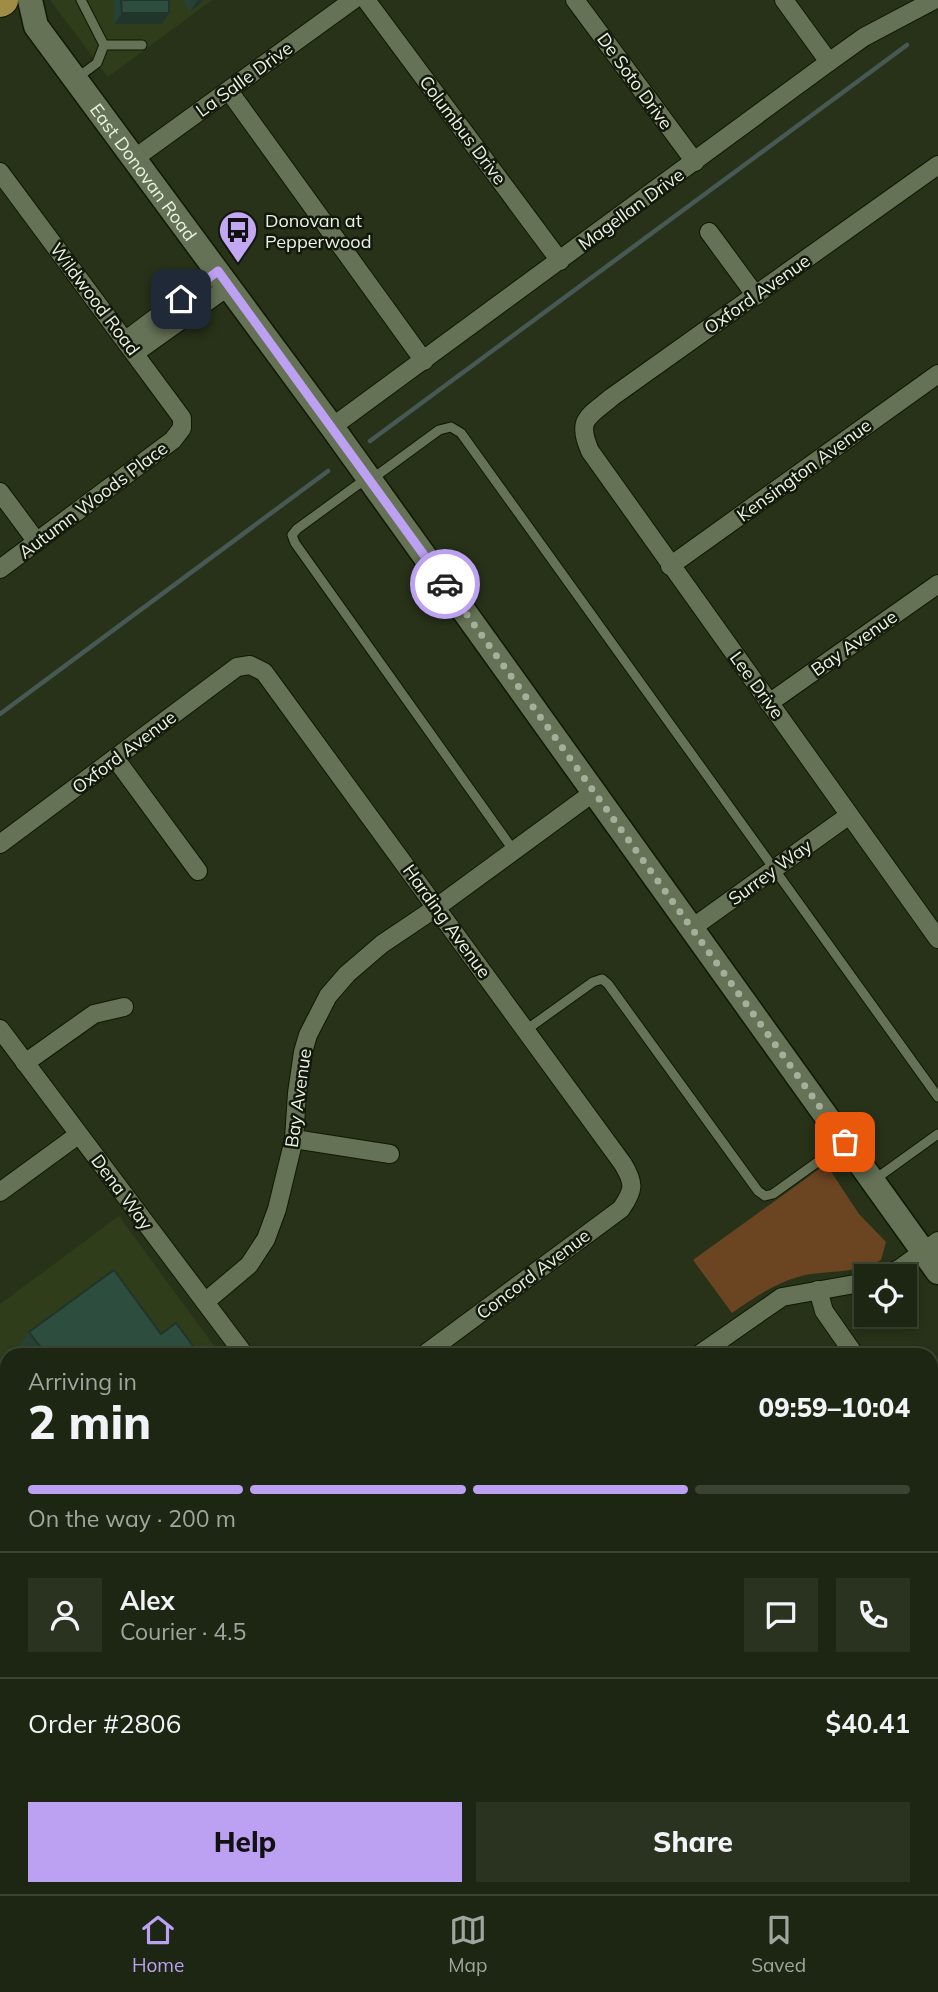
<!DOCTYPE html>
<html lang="en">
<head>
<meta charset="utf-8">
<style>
  body { margin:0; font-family:Mulish,sans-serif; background:#2a3220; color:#f1f3f6; height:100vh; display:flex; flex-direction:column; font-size:26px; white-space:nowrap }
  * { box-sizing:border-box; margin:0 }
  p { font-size:23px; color:#a0a59f }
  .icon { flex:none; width:38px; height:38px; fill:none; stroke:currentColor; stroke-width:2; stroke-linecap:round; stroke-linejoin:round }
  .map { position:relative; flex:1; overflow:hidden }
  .details { position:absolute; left:0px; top:1348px; width:938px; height:548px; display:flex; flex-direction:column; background:#1d2612; border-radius:21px 21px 0 0; box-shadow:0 4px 10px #0003,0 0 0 2px #3b4332 }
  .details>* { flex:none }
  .fabs { position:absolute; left:854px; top:1264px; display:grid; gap:14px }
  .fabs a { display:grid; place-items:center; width:63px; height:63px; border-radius:0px; background:#1d2612; box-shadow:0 4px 10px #0003,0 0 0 2px #3b4332; font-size:35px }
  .pin { position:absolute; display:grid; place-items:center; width:60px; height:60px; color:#fff; margin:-30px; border-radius:14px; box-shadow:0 4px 10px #0006 }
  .courier { position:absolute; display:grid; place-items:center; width:70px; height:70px; margin:-35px; border:5px solid #bca0f2; border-radius:50%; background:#fff; color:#222; box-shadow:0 2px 9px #0007 }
  .overview em { font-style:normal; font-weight:800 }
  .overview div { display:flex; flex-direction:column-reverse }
  .overview { display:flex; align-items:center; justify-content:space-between; height:119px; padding:0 28px }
  h1 { font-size:46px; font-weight:800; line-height:52px }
  .bar { display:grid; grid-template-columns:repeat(4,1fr); gap:10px 7px; align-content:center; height:84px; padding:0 28px }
  .bar i { height:9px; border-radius:5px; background:#3b4332 }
  .bar .current { background:#bca0f2 }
  .bar p { grid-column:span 4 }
  .line { display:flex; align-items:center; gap:18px; padding:0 28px; border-top:2px solid #3b4332 }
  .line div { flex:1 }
  .round { display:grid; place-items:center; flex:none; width:74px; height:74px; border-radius:0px; background:#2a3220 }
  .cta { display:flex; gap:14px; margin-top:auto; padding:14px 28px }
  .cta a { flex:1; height:80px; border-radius:0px; background:#bca0f2; color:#111; font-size:28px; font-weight:800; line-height:80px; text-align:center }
  .cta a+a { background:#2a3220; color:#f1f3f6 }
  .dock { display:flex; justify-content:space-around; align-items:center; height:98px; border-top:2px solid #3b4332; background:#1d2612; font-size:19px; color:#a0a59f }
  .dock a { display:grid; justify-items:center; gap:4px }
  .dock .current { color:#bca0f2 }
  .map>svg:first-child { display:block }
  .built { fill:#2f3d1b }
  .green { fill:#6b4422 }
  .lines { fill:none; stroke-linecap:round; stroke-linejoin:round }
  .stream { stroke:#465954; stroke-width:4.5 }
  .lane-casing { stroke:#0f1902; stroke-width:11 }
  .street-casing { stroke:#0f1902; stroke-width:20 }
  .secondary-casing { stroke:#0f1902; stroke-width:27 }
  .highway-casing { stroke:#0f1902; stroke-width:34 }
  .lane { stroke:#657255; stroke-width:9 }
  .street { stroke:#657255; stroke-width:18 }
  .secondary { stroke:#657255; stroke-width:24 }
  .highway { stroke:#a18c46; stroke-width:32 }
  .wall { fill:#274235 }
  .shaded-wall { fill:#20362b }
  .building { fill:#2d4d3e; stroke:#20362b; stroke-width:2 }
  .done { stroke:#a6af9b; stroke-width:7; stroke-dasharray:0 12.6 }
  .route { stroke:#bca0f2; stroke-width:9 }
  .labels { text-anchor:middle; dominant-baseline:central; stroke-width:5; stroke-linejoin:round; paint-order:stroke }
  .street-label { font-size:18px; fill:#eaf2e1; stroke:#13180c }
  .poi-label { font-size:18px; fill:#eaf2e1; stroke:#13180c; text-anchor:start }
</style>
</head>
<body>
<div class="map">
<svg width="938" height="1894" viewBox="0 0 938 1894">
  <rect width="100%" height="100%" fill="#273218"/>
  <g class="built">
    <polygon points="50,0 212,0 108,77"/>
    <polygon points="119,1216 220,1354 7,1354 7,1505 0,1511 0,1304"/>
  </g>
  <g class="green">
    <path d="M826,1164l33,50 27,28 -5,18c-21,12 -46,11 -70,14 -30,5 -55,22 -79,39l-39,-53z"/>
    <polygon points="7,1505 7,1888 164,1888 156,1894 0,1894 0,1511"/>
  </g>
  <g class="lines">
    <g class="stream">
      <polyline points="370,441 907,45"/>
      <polyline points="0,714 328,471"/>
    </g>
    <g class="lane-casing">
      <g id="lane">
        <polyline points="104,45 142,45"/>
        <polyline points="77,78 97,63 104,45 81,0"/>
        <polyline points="367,478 297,529 292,535 295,543 514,851"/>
        <polyline points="372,479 439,430 451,427 461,433 938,1097"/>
        <polyline points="526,1030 593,982 602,979 608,984 758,1191 765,1196 773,1194 844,1143"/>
        <polyline points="874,1180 938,1134"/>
      </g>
    </g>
    <g class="street-casing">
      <g id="street">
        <polyline points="366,0 560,261"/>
        <polyline points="575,0 695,162"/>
        <polyline points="784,0 829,62"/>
        <polyline points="229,91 424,361"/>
        <polyline points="135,158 353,0"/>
        <path d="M938,165l-326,232c-24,20 -36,22 -22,54l348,488"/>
        <polyline points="0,172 182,418 182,428 173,440 0,569"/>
        <polyline points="709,232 756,296"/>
        <polyline points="126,340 218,271"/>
        <polyline points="135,353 229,286"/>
        <polyline points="332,427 829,62 864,37 934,0"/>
        <polyline points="0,492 37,542"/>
        <polyline points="670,566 938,374"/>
        <polyline points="769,703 938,584"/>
        <polyline points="115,758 198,871"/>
        <path d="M0,844l237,-177 13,-2 14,7 359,492c12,20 11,26 -2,45l-196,145"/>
        <polyline points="692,928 848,816"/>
        <polyline points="0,1029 244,1354"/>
        <polyline points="25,1063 94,1014 124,1007"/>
        <polyline points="294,1139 390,1154"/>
        <polyline points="0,1192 78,1135"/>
        <polyline points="883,1276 899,1269 938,1241"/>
        <polyline points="818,1290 824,1311 854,1354"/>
        <polyline points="205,1302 249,1265 266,1239 277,1209 294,1139 297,1093 303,1052 308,1035 328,996 347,974 382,944 437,907 594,792"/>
        <polyline points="700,1354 782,1297 866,1282"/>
        <polyline points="931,1465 938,1475"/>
        <polyline points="931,1515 938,1510"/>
        <polyline points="931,1709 938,1708"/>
        <polyline points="571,1888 575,1894"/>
        <polyline points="183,1894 191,1888"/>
        <polyline points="447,1894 449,1888"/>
      </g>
    </g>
    <g class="secondary-casing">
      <g id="secondary">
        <path id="s1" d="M30,0l6,26 296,401 606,845"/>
      </g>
    </g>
    <g class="highway-casing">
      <polyline id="highway" points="0,1 2,0"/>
    </g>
    <use href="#lane" class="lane"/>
    <use href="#street" class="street"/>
    <use href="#secondary" class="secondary"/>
    <use href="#highway" class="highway"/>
  </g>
  <g class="wall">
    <polygon points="114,0 169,0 162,24 114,24"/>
    <polygon points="182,0 205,0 190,11"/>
    <polygon points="29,1332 161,1334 199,1354 25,1354 19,1346"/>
    <polygon points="609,1888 669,1888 673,1894 613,1894"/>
    <polygon points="720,1888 799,1888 799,1894 716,1894"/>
    <polygon points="820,1888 850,1888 938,1894 824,1894"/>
  </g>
  <g class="shaded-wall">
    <polygon points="198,0 205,0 190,11"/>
    <polygon points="122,13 169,13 162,24 114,24"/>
  </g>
  <g class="building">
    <polygon points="121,0 169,0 169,13 122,13"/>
    <polygon points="114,1270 161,1334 176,1323 199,1354 46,1354 29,1332"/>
    <polygon points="931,1869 938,1871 938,1894 835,1894 831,1888 931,1888"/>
    <polygon points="620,1888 669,1888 673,1894 624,1894"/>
    <rect x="721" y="1888" width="78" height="6"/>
  </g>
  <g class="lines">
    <polyline class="done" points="445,584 845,1142"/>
    <polyline class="route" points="181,299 218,271 445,584"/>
  </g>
  <defs>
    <g id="bus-pin" transform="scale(2.0125)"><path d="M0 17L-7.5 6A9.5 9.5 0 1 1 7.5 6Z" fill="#c2a7f2" stroke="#13180c"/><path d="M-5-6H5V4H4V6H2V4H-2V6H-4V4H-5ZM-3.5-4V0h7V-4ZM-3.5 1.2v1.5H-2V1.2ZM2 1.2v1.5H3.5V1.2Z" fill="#111"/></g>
  </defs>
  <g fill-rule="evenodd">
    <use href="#bus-pin" x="238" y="230"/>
  </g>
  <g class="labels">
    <g class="street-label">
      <text transform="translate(244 79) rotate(-36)">La Salle Drive</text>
      <text transform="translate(635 81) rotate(54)">De Soto Drive</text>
      <text transform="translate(463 130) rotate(53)">Columbus Drive</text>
      <text stroke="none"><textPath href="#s1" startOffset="208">East Donovan Road</textPath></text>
      <text transform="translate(631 209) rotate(-36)">Magellan Drive</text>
      <text transform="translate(757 294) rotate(-35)">Oxford Avenue</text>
      <text transform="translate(95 299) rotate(53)">Wildwood Road</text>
      <text transform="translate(804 470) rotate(-36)">Kensington Avenue</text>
      <text transform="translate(93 500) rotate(-37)">Autumn Woods Place</text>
      <text transform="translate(854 643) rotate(-35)">Bay Avenue</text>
      <text transform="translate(757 685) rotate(54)">Lee Drive</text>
      <text transform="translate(124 752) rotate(-37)">Oxford Avenue</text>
      <text transform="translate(770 872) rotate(-36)">Surrey Way</text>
      <text transform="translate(447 921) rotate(54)">Harding Avenue</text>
      <text transform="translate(298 1098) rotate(-82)">Bay Avenue</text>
      <text transform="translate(122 1192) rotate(53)">Dena Way</text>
      <text transform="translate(533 1274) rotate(-37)">Concord Avenue</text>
    </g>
    <g class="poi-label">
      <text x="265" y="220">Donovan at<tspan x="265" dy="21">Pepperwood</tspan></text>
    </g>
  </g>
</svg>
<div class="fabs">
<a><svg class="icon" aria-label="locate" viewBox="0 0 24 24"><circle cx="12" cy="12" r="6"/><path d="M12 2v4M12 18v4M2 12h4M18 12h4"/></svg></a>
</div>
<div class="pin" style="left:845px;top:1142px;background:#ea580c"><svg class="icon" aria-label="bag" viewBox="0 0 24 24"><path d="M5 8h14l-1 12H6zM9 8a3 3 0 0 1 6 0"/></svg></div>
<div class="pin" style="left:181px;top:299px;background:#1f2937"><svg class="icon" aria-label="home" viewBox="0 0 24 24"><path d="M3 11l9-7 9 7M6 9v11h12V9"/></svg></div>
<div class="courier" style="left:445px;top:584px"><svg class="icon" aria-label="car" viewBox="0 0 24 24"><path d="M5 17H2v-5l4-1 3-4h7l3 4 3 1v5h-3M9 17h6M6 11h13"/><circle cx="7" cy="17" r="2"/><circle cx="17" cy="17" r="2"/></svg></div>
<section class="details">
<div class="overview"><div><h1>2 min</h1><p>Arriving in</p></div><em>09:59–10:04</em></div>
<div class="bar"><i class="current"></i><i class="current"></i><i class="current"></i><i></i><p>On the way · 200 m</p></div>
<div class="line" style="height:126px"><a class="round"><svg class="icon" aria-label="person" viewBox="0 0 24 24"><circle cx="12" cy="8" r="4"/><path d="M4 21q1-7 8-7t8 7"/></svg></a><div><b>Alex</b><p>Courier · 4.5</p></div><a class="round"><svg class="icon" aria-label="chat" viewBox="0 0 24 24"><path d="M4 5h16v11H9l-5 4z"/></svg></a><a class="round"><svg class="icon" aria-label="phone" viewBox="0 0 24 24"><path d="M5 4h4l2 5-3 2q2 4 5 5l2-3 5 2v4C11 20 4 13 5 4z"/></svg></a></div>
<div class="line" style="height:91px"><div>Order #2806</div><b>$40.41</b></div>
<div class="cta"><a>Help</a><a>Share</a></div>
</section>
</div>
<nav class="dock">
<a class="current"><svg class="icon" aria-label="home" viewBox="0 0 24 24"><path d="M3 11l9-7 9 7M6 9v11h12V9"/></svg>Home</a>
<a><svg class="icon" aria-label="map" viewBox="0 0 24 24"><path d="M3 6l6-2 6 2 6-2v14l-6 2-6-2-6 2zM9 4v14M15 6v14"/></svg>Map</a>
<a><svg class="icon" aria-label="saved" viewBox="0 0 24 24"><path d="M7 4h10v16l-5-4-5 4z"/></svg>Saved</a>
</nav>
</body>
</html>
